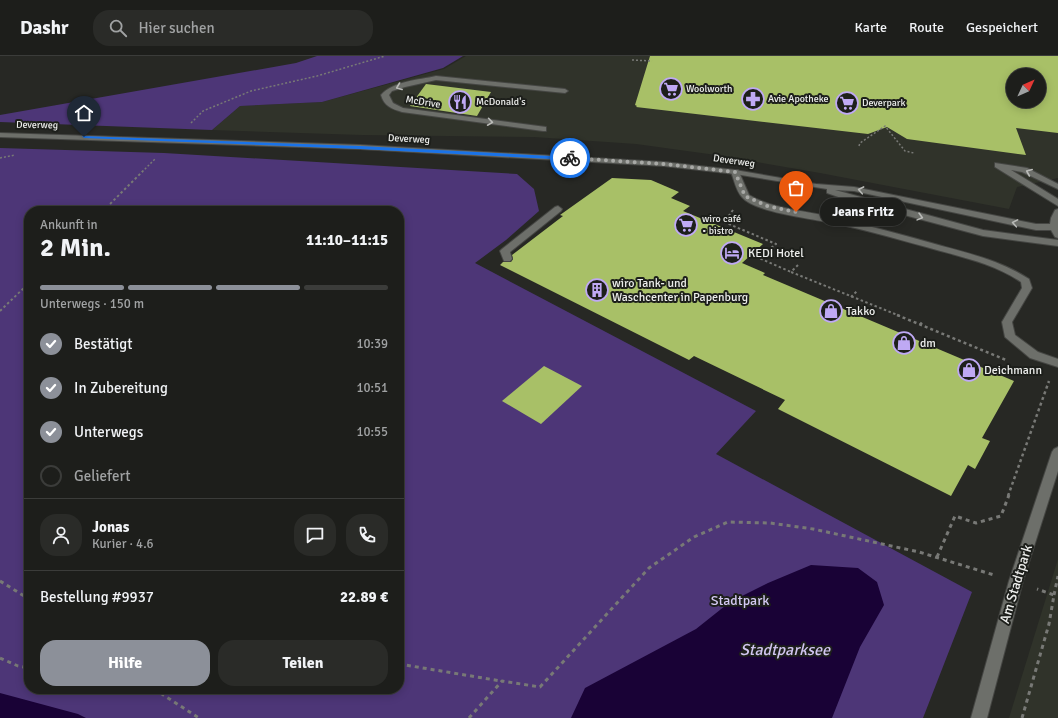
<!DOCTYPE html>
<html lang="de">
<head>
<meta charset="utf-8">
<style>
  body { margin:0; font-family:Signika,sans-serif; background:#2a2b28; color:#f1f3f6; height:100vh; display:flex; flex-direction:column; font-size:15px; white-space:nowrap }
  * { box-sizing:border-box; margin:0 }
  p { font-size:13px; color:#a0a2a3 }
  .icon { flex:none; width:22px; height:22px; fill:none; stroke:currentColor; stroke-width:2; stroke-linecap:round; stroke-linejoin:round }
  .map { position:relative; flex:1; overflow:hidden }
  .side { position:absolute; left:24px; top:150px; width:380px; height:488px; display:flex; flex-direction:column; background:#1d1e1b; border-radius:16px; box-shadow:0 2px 10px #0003,0 0 0 1px #3b3c3a }
  .side>* { flex:none }
  .needle { width:26px; rotate:46deg }
  .fabs { position:absolute; left:1006px; top:12px; display:grid; gap:8px }
  .fabs a { display:grid; place-items:center; width:40px; height:40px; border-radius:50%; background:#1d1e1b; box-shadow:0 2px 10px #0003,0 0 0 1px #3b3c3a; font-size:20px }
  .pin { position:absolute; display:grid; place-items:center; width:34px; height:34px; color:#fff; margin:-41px -17px; border-radius:50% 50% 50% 0; rotate:-45deg; box-shadow:0 0 4px #0007 }
  .pin .icon { rotate:45deg }
  .courier { position:absolute; display:grid; place-items:center; width:40px; height:40px; margin:-20px; border:3px solid #1a73e8; border-radius:50%; background:#fff; color:#222; box-shadow:0 1px 5px #0007 }
  .bubble { position:absolute; height:28px; border-radius:14px; background:#1d1e1b; box-shadow:0 2px 10px #0003,0 0 0 1px #3b3c3a; font-size:13px; font-weight:800; line-height:28px; text-align:center }
  .head em { font-style:normal; font-weight:800 }
  .head div { display:flex; flex-direction:column-reverse }
  .head { display:flex; align-items:center; justify-content:space-between; height:68px; padding:0 16px }
  h1 { font-size:26px; font-weight:800; line-height:30px }
  .bar { display:grid; grid-template-columns:repeat(4,1fr); gap:6px 4px; align-content:center; height:48px; padding:0 16px }
  .bar i { height:5px; border-radius:3px; background:#3b3c3a }
  .bar .selected { background:#8c9099 }
  .bar p { grid-column:span 4 }
  .line { display:flex; align-items:center; gap:10px; padding:0 16px; border-top:1px solid #3b3c3a }
  .line div { flex:1 }
  .round { display:grid; place-items:center; flex:none; width:42px; height:42px; border-radius:16px; background:#2a2b28 }
  ol { padding:0 16px; list-style:none }
  li { display:flex; align-items:center; gap:12px; height:44px }
  li p { margin-inline-start:auto }
  li .icon { padding:4px; border-radius:50%; background:#8c9099; color:#fff; stroke-width:4 }
  li:last-child { color:#a0a2a3 }
  li i { width:22px; height:22px; border:2px solid #3b3c3a; border-radius:50% }
  .cta { display:flex; gap:8px; margin-top:auto; padding:8px 16px }
  .cta a { flex:1; height:46px; border-radius:16px; background:#8c9099; color:#fff; font-size:16px; font-weight:800; line-height:46px; text-align:center }
  .cta a+a { background:#2a2b28; color:#f1f3f6 }
  header { display:flex; align-items:center; gap:24px; box-sizing:border-box; height:56px; padding:0 20px; background:#1d1e1b; border-bottom:1px solid #3b3c3a }
  header strong { font-size:19px }
  nav { display:flex; gap:22px; margin-inline-start:auto; font-size:14px }
  .search { width:280px; height:36px; background:#2a2b28; display:flex; align-items:center; gap:10px; box-sizing:border-box; padding:0 14px; border-radius:16px; color:#a0a2a3; font-size:15px }
  .map>svg:first-child { display:block }
  .built { fill:#30332a; fill-rule:evenodd }
  .green { fill:#4d3677; fill-rule:evenodd }
  .water { fill:#190236 }
  .building { fill:#a8c067; fill-rule:evenodd }
  .lines { fill:none; stroke-linecap:round; stroke-linejoin:round }
  .service-casing { stroke:#454643; stroke-width:2 }
  .minor-casing { stroke:#454643; stroke-width:2 }
  .path-far3 { stroke:#787976; stroke-width:1.5; stroke-dasharray:2 2; stroke-linecap:butt }
  .path-far2 { stroke:#787976; stroke-width:2; stroke-dasharray:2.5 2.5; stroke-linecap:butt }
  .path-far1 { stroke:#787976; stroke-width:2.5; stroke-dasharray:3 3; stroke-linecap:butt }
  .path { stroke:#787976; stroke-width:3; stroke-dasharray:4 4; stroke-linecap:butt }
  .service { fill:#6d6f6a; fill-rule:evenodd }
  .minor { fill:#6d6f6a; fill-rule:evenodd }
  .oneway { stroke:#babbb8 }
  .route { fill:#1a73e8 }
  .done { stroke:#a8a9a6; stroke-width:4; stroke-dasharray:0 7.2 }
  .labels { text-anchor:middle; dominant-baseline:central; stroke-width:4; stroke-linejoin:round; paint-order:stroke }
  .far-poi-label { font-size:10px; fill:#edeeec; stroke:#1d1f1b; text-anchor:start }
  .far-street-label { font-size:10px; fill:#edeeec; stroke:#1d1f1b }
  .poi-label { font-size:12px; fill:#edeeec; stroke:#1d1f1b; text-anchor:start }
  .near-street-label { font-size:14px; fill:#edeeec; stroke:#1d1f1b }
  .near-park-label { font-size:14px; fill:#d4c9f3; stroke:#1d1f1b }
  .near-water-label { font-size:16px; font-style:italic; fill:#d1c5f0; stroke:#1d1f1b }
</style>
</head>
<body>
<header>
<strong>Dashr</strong>
<div class="search"><svg class="icon" aria-label="search" viewBox="0 0 24 24"><circle cx="10" cy="10" r="6"/><path d="M15 15l6 6"/></svg>Hier suchen</div>
<nav><a>Karte</a><a>Route</a><a>Gespeichert</a></nav>
</header>
<div class="map">
<svg width="1058" height="662" viewBox="0 0 1058 662">
  <rect width="100%" height="100%" fill="#272824"/>
  <g class="built">
    <path d="M466,0h592v122l-41,9 -8,22 -189,-36 -104,-18 -80,-11 -102,-7 -172,-2 -150,-5 28,-24 82,-4 122,-33zM1013,19h26v26h-26z"/>
    <polygon points="1058,503 1058,662 1009,662"/>
  </g>
  <g class="green">
    <polygon points="317,0 463,0 443,12 322,46 240,50 212,74 0,66 0,59 296,7"/>
    <path d="M0,92l164,5 353,21 17,15 5,22 -33,29 -31,23 281,148 -40,43 256,138 -49,126h-923zM29,155h370v478h-370z"/>
  </g>
  <g class="water">
    <polygon points="811,509 858,512 877,526 884,549 860,591 832,662 571,662 585,632 696,573 730,546 768,527"/>
    <polygon points="0,637 78,658 86,662 0,662"/>
  </g>
  <g class="building">
    <path d="M650,0h408v77l-42,-5 10,27 -119,-16 -20,-12 -19,7 -232,-27 1,-1 -2,-1zM1013,19h26v26h-26z"/>
    <polygon points="426,28 491,36 477,60 410,50"/>
    <polygon points="612,122 651,124 679,136 671,142 690,150 683,155 763,188 742,207 765,217 763,219 1014,325 982,382 990,385 975,413 968,409 951,440 778,353 785,344 694,300 689,304 500,209 503,206 511,206 513,203 512,199 563,160 560,159"/>
    <polygon points="544,310 582,330 541,368 502,345"/>
  </g>
  <g class="lines">
    <g class="service-casing">
      <g id="service">
        <path d="M436,20l129,13 3,2 -3,2 -129,-13 -31,7 -13,4 -3,4 4,8 10,5 143,19v4h-3l-141,-19c-10,-3 -18,-6 -21,-17 12,-14 38,-15 55,-19z"/>
        <polygon points="995,107 1027,112 1058,128 1058,133 1022,116 1011,114 1058,143 1058,150 995,111"/>
        <path d="M732,114h6l1,2 10,23c24,14 51,15 78,21 39,9 77,19 115,30 30,8 61,16 87,33l3,9 -20,34 3,13 23,17 20,7v8l-28,-9 -25,-21 -3,-15 20,-34 -1,-6c-25,-17 -55,-24 -84,-32 -33,-9 -66,-19 -100,-26 -21,-5 -82,-11 -95,-27 -6,-6 -8,-18 -11,-25z"/>
        <polygon points="558,150 562,153 561,155 510,196 512,203 510,205 504,205 500,195 502,193 555,151"/>
      </g>
    </g>
    <g class="minor-casing">
      <g id="minor">
        <polygon points="0,77 360,89 664,106 735,114 816,128 854,131 1036,168 1050,168 1051,162 1055,154 1058,153 1058,182 1055,181 1051,174 1036,174 854,135 835,134 983,174 1058,184 1058,190 983,180 844,143 827,137 827,133 735,118 664,110 360,93 0,81"/>
        <polygon points="1058,391 1058,415 1023,525 987,662 971,662 1009,525 1052,396 1054,393"/>
      </g>
    </g>
    <g class="path-far3">
      <polyline points="632,4 652,5"/>
      <polyline points="191,67 203,55 251,35 317,20 385,0"/>
      <polyline points="859,90 860,87 885,70 905,95 914,97"/>
      <polyline points="0,102 15,99"/>
      <polyline points="142,116 155,103"/>
    </g>
    <g class="path-far2">
      <polyline points="733,154 724,166 776,188 759,202 791,216"/>
      <polyline points="103,155 143,115"/>
      <polyline points="798,209 791,216 900,260"/>
      <polyline points="851,241 857,235"/>
      <polyline points="0,255 29,227"/>
    </g>
    <g class="path-far1">
      <polyline points="897,259 1006,304"/>
      <polyline points="920,269 923,265"/>
      <polyline points="1008,440 1049,325"/>
    </g>
    <g class="path">
      <polyline points="937,501 955,460 976,467 1001,460 1009,439"/>
      <polyline points="0,525 29,543"/>
      <polyline points="1054,539 1058,520"/>
      <polyline points="0,602 18,610 29,612"/>
      <polyline points="399,608 501,625"/>
      <polyline points="154,633 199,662"/>
      <polyline points="469,662 502,625 540,631 649,512 694,481 728,466 770,467 813,473 919,496 994,519"/>
      <polyline points="1022,662 1049,568 1054,539 1037,533"/>
    </g>
    <use href="#service" class="service"/>
    <use href="#minor" class="minor"/>
  </g>
  <defs><path id="oneway-chevron" d="M-2-3.5L2.5 0L-2 3.5" fill="none" stroke-width="1.6" stroke-linecap="round" stroke-linejoin="round"/></defs>
  <g class="oneway">
    <use href="#oneway-chevron" transform="translate(399 31) rotate(159)"/>
    <use href="#oneway-chevron" transform="translate(490 66) rotate(8)"/>
    <use href="#oneway-chevron" transform="translate(1029 116) rotate(-157)"/>
    <use href="#oneway-chevron" transform="translate(861 134) rotate(-169)"/>
    <use href="#oneway-chevron" transform="translate(920 161) rotate(15)"/>
    <use href="#oneway-chevron" transform="translate(1015 167) rotate(-170)"/>
  </g>
  <polygon class="route" points="82,80 360,90 570,101 572,102 570,104 360,93 84,82"/>
  <g class="lines">
    <polyline class="done" points="570,102 664,108 735,116 745,140 767,150 796,156"/>
  </g>
  <defs>
    <g id="supermarket-ring" transform="scale(1.15)"><circle r="9.5" fill="#1d1f1b" stroke="#bfa9f4" stroke-width="1.5"/><path d="M-6-5.5h2.5l.6 2H6L4.5 2H-2.5L-4.4-4H-6ZM-1.5 3.2a1.3 1.3 0 1 0 .1 0ZM3 3.2a1.3 1.3 0 1 0 .1 0Z" fill="#bfa9f4"/></g>
    <g id="pharmacy-ring" transform="scale(1.15)"><circle r="9.5" fill="#1d1f1b" stroke="#bfa9f4" stroke-width="1.5"/><path d="M-2-6h4v4h4v4h-4v4h-4v-4h-4v-4h4Z" fill="#bfa9f4"/></g>
    <g id="restaurant-ring" transform="scale(1.15)"><circle r="9.5" fill="#1d1f1b" stroke="#bfa9f4" stroke-width="1.5"/><path d="M-5-6h1v4h1v-4h1v4h1v-4h1v5L-1.5 .5V6h-2V.5L-5-1ZM5-6V6H3V1.5H1.5Q1.5-4 5-6Z" fill="#bfa9f4"/></g>
    <g id="hotel-ring" transform="scale(1.15)"><circle r="9.5" fill="#1d1f1b" stroke="#bfa9f4" stroke-width="1.5"/><path d="M-6-4.5h1.5V1H6V5H4.5V3h-9V5H-6ZM-4 0a1.8 1.8 0 1 1 3.6 0ZM.5 0V-2.5h3Q6-2.5 6 0Z" fill="#bfa9f4"/></g>
    <g id="building-ring" transform="scale(1.15)"><circle r="9.5" fill="#1d1f1b" stroke="#bfa9f4" stroke-width="1.5"/><path d="M-4-6H4V6H1V3H-1V6H-4ZM-2.5-4.3h1.7v1.8h-1.7ZM.8-4.3h1.7v1.8H.8ZM-2.5-1h1.7V.8h-1.7ZM.8-1h1.7V.8H.8Z" fill="#bfa9f4"/></g>
    <g id="shop-ring" transform="scale(1.15)"><circle r="9.5" fill="#1d1f1b" stroke="#bfa9f4" stroke-width="1.5"/><path d="M-5-2.5h2.3a2.7 3.5 0 0 1 5.4 0H5L5.5 6h-11ZM-1.5-2.5h3a1.5 2.3 0 0 0-3 0Z" fill="#bfa9f4"/></g>
  </defs>
  <g fill-rule="evenodd">
    <use href="#supermarket-ring" x="671" y="33"/>
    <use href="#pharmacy-ring" x="753" y="43"/>
    <use href="#restaurant-ring" x="460" y="46"/>
    <use href="#supermarket-ring" x="847" y="47"/>
    <use href="#supermarket-ring" x="686" y="169"/>
    <use href="#hotel-ring" x="732" y="197"/>
    <use href="#building-ring" x="597" y="234"/>
    <use href="#shop-ring" x="831" y="255"/>
    <use href="#shop-ring" x="904" y="287"/>
    <use href="#shop-ring" x="969" y="314"/>
  </g>
  <g class="labels">
    <g class="far-poi-label">
      <text x="686" y="33">Woolworth</text>
      <text x="768" y="43">Avie Apotheke</text>
      <text x="476" y="46">McDonald's</text>
      <text x="862" y="47">Deverpark</text>
      <text x="702" y="163">wiro café<tspan x="702" dy="12">• bistro</tspan></text>
    </g>
    <g class="far-street-label">
      <text transform="translate(423 46) rotate(9)">McDrive</text>
      <text transform="translate(37 69) rotate(1)">Deverweg</text>
      <text transform="translate(409 83) rotate(3)">Deverweg</text>
      <text transform="translate(734 105) rotate(8)">Deverweg</text>
    </g>
    <g class="poi-label">
      <text x="748" y="197">KEDI Hotel</text>
      <text x="612" y="227">wiro Tank- und<tspan x="612" dy="14">Waschcenter in Papenburg</tspan></text>
      <text x="846" y="255">Takko</text>
      <text x="920" y="287">dm</text>
      <text x="984" y="314">Deichmann</text>
    </g>
    <g class="near-street-label">
      <text transform="translate(1016 528) rotate(-73)">Am Stadtpark</text>
    </g>
    <g class="near-park-label">
      <text x="740" y="544">Stadtpark</text>
    </g>
    <g class="near-water-label">
      <text x="785" y="594">Stadtparksee</text>
    </g>
  </g>
</svg>
<div class="fabs">
<a><svg class="needle" viewBox="-14 -14 28 28"><path d="M0-13l5 13h-10z" fill="#e53935"/><path d="M0 13l5-13h-10z" fill="#a0a2a3"/></svg></a>
</div>
<div class="pin" style="left:796px;top:156px;background:#ea580c"><svg class="icon" aria-label="bag" viewBox="0 0 24 24"><path d="M5 8h14l-1 12H6zM9 8a3 3 0 0 1 6 0"/></svg></div>
<div class="pin" style="left:84px;top:81px;background:#1f2937"><svg class="icon" aria-label="home" viewBox="0 0 24 24"><path d="M3 11l9-7 9 7M6 9v11h12V9"/></svg></div>
<div class="courier" style="left:570px;top:102px"><svg class="icon" aria-label="bike" viewBox="0 0 24 24"><circle cx="6" cy="16" r="4"/><circle cx="18" cy="16" r="4"/><path d="M6 16l4-8h5l3 8M10 8l3 8H6M13 5h3"/></svg></div>
<div class="bubble" style="left:820px;top:142px;width:86px">Jeans Fritz</div>
<section class="side">
<div class="head"><div><h1>2 Min.</h1><p>Ankunft in</p></div><em>11:10–11:15</em></div>
<div class="bar"><i class="selected"></i><i class="selected"></i><i class="selected"></i><i></i><p>Unterwegs · 150 m</p></div>
<ol>
<li><svg class="icon" aria-label="check" viewBox="0 0 24 24"><path d="M5 12l5 5 9-10"/></svg>Bestätigt<p>10:39</p></li>
<li><svg class="icon" aria-label="check" viewBox="0 0 24 24"><path d="M5 12l5 5 9-10"/></svg>In Zubereitung<p>10:51</p></li>
<li><svg class="icon" aria-label="check" viewBox="0 0 24 24"><path d="M5 12l5 5 9-10"/></svg>Unterwegs<p>10:55</p></li>
<li><i></i>Geliefert</li>
</ol>
<div class="line" style="height:72px"><a class="round"><svg class="icon" aria-label="person" viewBox="0 0 24 24"><circle cx="12" cy="8" r="4"/><path d="M4 21q1-7 8-7t8 7"/></svg></a><div><b>Jonas</b><p>Kurier · 4.6</p></div><a class="round"><svg class="icon" aria-label="chat" viewBox="0 0 24 24"><path d="M4 5h16v11H9l-5 4z"/></svg></a><a class="round"><svg class="icon" aria-label="phone" viewBox="0 0 24 24"><path d="M5 4h4l2 5-3 2q2 4 5 5l2-3 5 2v4C11 20 4 13 5 4z"/></svg></a></div>
<div class="line" style="height:52px"><div>Bestellung #9937</div><b>22.89 €</b></div>
<div class="cta"><a>Hilfe</a><a>Teilen</a></div>
</section>
</div>
</body>
</html>
